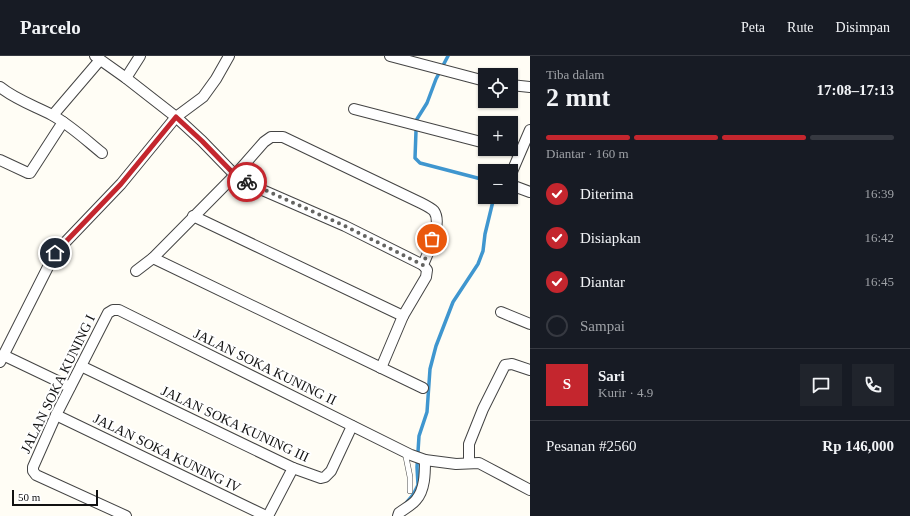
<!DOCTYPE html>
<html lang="id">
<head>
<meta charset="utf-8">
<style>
  body { margin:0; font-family:"Times New Roman",serif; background:#20242c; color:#f1f3f6; height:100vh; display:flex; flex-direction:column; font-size:15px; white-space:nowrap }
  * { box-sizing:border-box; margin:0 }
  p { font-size:13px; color:#9ea1a6 }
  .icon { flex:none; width:22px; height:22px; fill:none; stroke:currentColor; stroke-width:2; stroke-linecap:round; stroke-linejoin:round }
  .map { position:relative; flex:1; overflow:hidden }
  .details { display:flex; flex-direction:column; background:#171b24; width:380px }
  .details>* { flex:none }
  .buttons { position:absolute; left:478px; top:12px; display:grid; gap:8px }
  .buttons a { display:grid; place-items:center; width:40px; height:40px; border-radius:0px; background:#171b24; box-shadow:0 1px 3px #0004; font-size:20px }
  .scale { position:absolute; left:12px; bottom:10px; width:86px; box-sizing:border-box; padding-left:4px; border:2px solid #111; border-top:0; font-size:11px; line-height:14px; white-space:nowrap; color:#111; -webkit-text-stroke:3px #fff; paint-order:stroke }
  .pin { position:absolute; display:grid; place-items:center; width:34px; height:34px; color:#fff; margin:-17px; border:2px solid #fff; border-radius:50%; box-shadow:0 1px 4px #0007 }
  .courier { position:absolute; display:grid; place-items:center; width:40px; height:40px; margin:-20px; border:3px solid #c4262e; border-radius:50%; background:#fff; color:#222; box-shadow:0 1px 5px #0007 }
  .summary em { font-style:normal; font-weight:700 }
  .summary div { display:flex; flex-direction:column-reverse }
  .summary { display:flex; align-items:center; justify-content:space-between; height:68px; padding:0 16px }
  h1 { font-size:26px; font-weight:700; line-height:30px }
  .bar { display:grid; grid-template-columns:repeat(4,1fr); gap:6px 4px; align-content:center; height:48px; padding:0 16px }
  .bar i { height:5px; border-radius:3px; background:#363941 }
  .bar .selected { background:#c4262e }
  .bar p { grid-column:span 4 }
  .line { display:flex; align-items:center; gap:10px; padding:0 16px; border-top:1px solid #363941 }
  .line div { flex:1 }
  .round { display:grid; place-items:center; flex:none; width:42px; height:42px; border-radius:0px; background:#20242c }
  ol { padding:0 16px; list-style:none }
  li { display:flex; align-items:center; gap:12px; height:44px }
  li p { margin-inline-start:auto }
  li .icon { padding:4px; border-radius:50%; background:#c4262e; color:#fff; stroke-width:4 }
  li:last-child { color:#9ea1a6 }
  li i { width:22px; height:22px; border:2px solid #363941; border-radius:50% }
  header { display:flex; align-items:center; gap:24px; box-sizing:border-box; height:56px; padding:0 20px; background:#171b24; border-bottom:1px solid #363941 }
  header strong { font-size:19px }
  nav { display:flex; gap:22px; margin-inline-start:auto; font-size:14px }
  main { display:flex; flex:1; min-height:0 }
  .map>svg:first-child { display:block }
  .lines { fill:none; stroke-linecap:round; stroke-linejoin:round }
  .stream { stroke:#3f96cf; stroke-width:3.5 }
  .service-casing { stroke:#444; stroke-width:6 }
  .minor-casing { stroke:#444; stroke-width:12 }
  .service { stroke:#fff; stroke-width:5 }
  .minor { stroke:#fff; stroke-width:10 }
  .done { stroke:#646461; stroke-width:4; stroke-dasharray:0 7.2 }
  .route { stroke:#c4262e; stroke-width:5 }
  .labels { text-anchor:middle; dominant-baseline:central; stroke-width:4; stroke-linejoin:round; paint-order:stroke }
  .street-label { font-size:14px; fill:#111; stroke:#fff }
</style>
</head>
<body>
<header>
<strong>Parcelo</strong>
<nav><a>Peta</a><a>Rute</a><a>Disimpan</a></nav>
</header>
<main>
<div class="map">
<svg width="530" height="460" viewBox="0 0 530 460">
  <rect width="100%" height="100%" fill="#fffdf5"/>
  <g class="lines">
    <g class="stream">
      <polyline points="417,63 427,47 436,23 448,0"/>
      <polyline points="416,75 415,102 420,107 485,124"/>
      <polyline points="407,446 413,439 418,429 417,411 419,380 427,356 430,313 436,290 453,246 478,208 483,195 485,178 494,141"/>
    </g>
    <g class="service-casing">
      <polyline id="service" points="405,396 410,421 410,435"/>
    </g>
    <g class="minor-casing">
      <g id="minor">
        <polyline points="95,0 126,22 176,61 202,85 235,119 260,133 345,170 423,209"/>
        <polyline points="390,0 485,25"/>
        <polyline points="126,22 140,0"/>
        <polyline points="511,29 530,31"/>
        <path d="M0,31c16,13 35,19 52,28 18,10 34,25 50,38"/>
        <polyline points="354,53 485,87"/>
        <polyline points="53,59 100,4"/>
        <polyline points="507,93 520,96"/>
        <polyline points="0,104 28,117 30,117 63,66"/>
        <polyline points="511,118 530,74"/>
        <polyline points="511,129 530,136"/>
        <polyline points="193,160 403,260"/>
        <polyline points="153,202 423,332"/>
        <path d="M136,215l17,-13 82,-83 29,-33 7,-5h12l138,66c4,2 10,5 13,8 9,13 -6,41 -11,54l4,5 -1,7 -23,39 -22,52"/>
        <polyline points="501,256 530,268"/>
        <polyline points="3,299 70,331"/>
        <polyline points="0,306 55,197 121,128 176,61 203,41 216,23 229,0"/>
        <polyline points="81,310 293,412 321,422 325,421 331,415 352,370"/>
        <polyline points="56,359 266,460"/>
        <polyline points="469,407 469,388 483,353 505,309 512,308 530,314"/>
        <polyline points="126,460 36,419 33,415 33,411 56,359 108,257 113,254 119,254 411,399 425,404 456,408 479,407 530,434"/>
        <polyline points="268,460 293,412"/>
        <path d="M398,460l1,-3c5,-4 13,-8 17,-13 9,-10 9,-27 9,-40"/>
      </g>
    </g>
    <use href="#service" class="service"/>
    <use href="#minor" class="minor"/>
  </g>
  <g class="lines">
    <polyline class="done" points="247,126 345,170 423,209 432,183"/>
    <polyline class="route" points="55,197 121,128 176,61 202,85 235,119 247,126"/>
  </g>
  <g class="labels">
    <g class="street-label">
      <text transform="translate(265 311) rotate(26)">JALAN SOKA KUNING II</text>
      <text transform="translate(58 328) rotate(-64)">JALAN SOKA KUNING I</text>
      <text transform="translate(235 368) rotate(25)">JALAN SOKA KUNING III</text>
      <text transform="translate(167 397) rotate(26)">JALAN SOKA KUNING IV</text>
    </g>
  </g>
</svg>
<div class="buttons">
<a><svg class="icon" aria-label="locate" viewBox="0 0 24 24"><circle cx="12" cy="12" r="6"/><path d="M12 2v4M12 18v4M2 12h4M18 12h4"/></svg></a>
<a>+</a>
<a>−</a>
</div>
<div class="scale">50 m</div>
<div class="pin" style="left:432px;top:183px;background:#ea580c"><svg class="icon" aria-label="bag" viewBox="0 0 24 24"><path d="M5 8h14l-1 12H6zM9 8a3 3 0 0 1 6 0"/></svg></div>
<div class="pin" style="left:55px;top:197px;background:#1f2937"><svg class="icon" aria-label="home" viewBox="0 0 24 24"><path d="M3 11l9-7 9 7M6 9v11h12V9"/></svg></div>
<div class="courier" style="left:247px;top:126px"><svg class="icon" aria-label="bike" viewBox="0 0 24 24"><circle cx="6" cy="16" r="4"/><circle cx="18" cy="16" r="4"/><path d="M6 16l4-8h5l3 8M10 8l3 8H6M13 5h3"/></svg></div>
</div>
<section class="details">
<div class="summary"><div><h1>2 mnt</h1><p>Tiba dalam</p></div><em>17:08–17:13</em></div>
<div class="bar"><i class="selected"></i><i class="selected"></i><i class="selected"></i><i></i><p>Diantar · 160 m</p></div>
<ol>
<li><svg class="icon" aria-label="check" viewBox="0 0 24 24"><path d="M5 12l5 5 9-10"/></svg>Diterima<p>16:39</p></li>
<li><svg class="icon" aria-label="check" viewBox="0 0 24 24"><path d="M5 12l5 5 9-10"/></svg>Disiapkan<p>16:42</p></li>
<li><svg class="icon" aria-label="check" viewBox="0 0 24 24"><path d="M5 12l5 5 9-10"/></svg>Diantar<p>16:45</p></li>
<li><i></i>Sampai</li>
</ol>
<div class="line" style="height:72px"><b class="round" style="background:#c4262e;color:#fff">S</b><div><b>Sari</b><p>Kurir · 4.9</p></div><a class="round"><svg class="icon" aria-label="chat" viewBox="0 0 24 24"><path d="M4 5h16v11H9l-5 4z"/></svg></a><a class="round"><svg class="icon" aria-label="phone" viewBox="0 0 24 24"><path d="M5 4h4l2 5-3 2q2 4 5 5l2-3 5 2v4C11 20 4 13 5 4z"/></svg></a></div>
<div class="line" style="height:52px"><div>Pesanan #2560</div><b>Rp 146,000</b></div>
</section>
</main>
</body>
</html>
